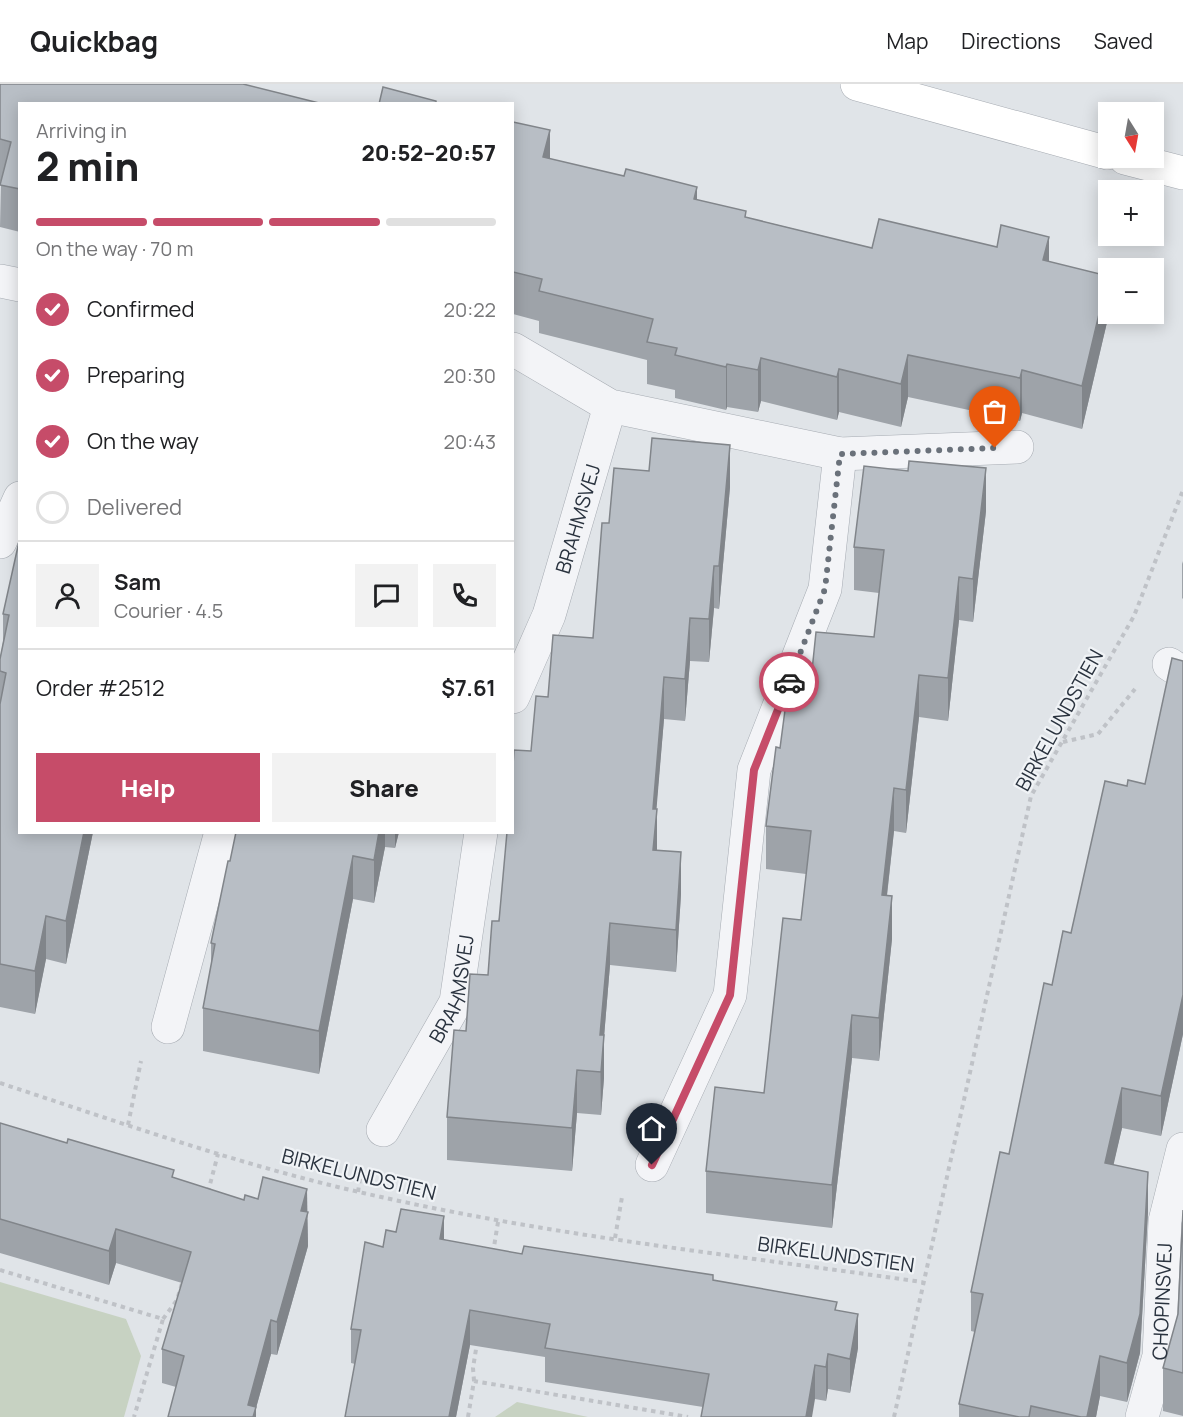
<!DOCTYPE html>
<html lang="en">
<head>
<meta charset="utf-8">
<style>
  body { margin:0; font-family:Manrope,sans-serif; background:#f2f2f2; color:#202124; height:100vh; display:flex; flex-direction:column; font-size:22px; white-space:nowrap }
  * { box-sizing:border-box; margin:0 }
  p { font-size:20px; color:#757577 }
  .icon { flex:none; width:33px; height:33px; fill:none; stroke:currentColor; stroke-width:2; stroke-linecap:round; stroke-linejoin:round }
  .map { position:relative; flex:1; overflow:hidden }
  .details { position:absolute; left:18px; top:18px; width:496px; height:732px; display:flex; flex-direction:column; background:#fff; border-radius:0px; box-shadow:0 3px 15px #0003 }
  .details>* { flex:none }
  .needle { width:39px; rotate:169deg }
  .tools { position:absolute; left:1098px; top:18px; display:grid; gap:12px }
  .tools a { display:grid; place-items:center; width:66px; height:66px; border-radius:0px; background:#fff; box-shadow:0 3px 15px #0003; font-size:30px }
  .pin { position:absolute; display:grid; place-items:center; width:51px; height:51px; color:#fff; margin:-62px -26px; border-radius:50% 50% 50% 0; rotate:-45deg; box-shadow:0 0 6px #0007 }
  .pin .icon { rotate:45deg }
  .courier { position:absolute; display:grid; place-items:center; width:60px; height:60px; margin:-30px; border:4px solid #c64c69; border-radius:50%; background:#fff; color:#222; box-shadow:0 2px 8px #0007 }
  .headline em { font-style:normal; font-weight:800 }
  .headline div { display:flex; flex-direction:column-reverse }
  .headline { display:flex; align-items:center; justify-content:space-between; height:102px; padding:0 18px }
  h1 { font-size:39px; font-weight:800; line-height:45px }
  .bar { display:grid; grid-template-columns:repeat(4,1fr); gap:9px 6px; align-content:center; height:72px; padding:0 18px }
  .bar i { height:8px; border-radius:4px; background:#e0e0e0 }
  .bar .on { background:#c64c69 }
  .bar p { grid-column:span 4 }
  .line { display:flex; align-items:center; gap:15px; padding:0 18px; border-top:2px solid #e0e0e0 }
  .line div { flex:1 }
  .round { display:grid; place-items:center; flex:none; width:63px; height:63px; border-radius:0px; background:#f2f2f2 }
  ol { padding:0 18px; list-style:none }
  li { display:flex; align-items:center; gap:18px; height:66px }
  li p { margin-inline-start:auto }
  li .icon { padding:6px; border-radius:50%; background:#c64c69; color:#fff; stroke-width:4 }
  li:last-child { color:#757577 }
  li i { width:33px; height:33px; border:3px solid #e0e0e0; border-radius:50% }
  .button { display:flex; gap:12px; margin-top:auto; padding:12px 18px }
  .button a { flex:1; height:69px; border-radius:0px; background:#c64c69; color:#fff; font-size:24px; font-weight:800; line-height:69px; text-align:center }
  .button a+a { background:#f2f2f2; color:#202124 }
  header { display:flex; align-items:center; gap:36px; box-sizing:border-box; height:84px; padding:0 30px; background:#fff; border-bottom:2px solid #e0e0e0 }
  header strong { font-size:28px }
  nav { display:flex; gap:33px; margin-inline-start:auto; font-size:21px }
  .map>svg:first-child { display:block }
  .green { fill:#c7d2c2 }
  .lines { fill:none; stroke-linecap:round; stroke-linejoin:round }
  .street-casing { stroke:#a6abb2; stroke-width:34 }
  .secondary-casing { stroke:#a6abb2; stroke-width:34 }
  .path { stroke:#bfc2c7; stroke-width:4; stroke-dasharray:4.5 4.5; stroke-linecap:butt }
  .street { stroke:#f3f4f7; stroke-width:33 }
  .secondary { stroke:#fff; stroke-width:33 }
  .wall { fill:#9ea3a9 }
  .shaded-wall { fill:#81858a }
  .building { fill:#b8bec5; stroke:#81858a; stroke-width:1.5 }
  .done { stroke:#6a717a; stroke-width:6; stroke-dasharray:0 10.8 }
  .route { stroke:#c64c69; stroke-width:8 }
  .labels { text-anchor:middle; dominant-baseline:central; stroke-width:4.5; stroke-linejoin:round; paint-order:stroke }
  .street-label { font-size:20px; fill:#2a333f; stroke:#f0f3f6 }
</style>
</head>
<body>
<header>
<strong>Quickbag</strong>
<nav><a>Map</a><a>Directions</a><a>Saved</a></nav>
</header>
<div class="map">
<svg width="1183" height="1333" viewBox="0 0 1183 1333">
  <rect width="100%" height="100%" fill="#e0e4e8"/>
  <g class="green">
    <polygon points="0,1198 126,1235 141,1272 124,1333 0,1333"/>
    <polygon points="517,1318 588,1333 495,1333"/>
  </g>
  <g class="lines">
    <g class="street-casing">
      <g id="street">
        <polyline points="0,197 20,201"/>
        <polyline points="513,265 610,322 840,370 1017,363"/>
        <polyline points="0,458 20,414"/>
        <polyline points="1169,580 1183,589"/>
        <path id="s1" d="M513,613l36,-82 61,-209"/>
        <polyline points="168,943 221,748"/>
        <path id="s2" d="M383,1046l73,-128 25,-170"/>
        <polyline points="652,1081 730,911 754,686 825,505 840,370"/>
        <path id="s3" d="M1142,1333l17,-61 6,-135 18,-72"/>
      </g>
    </g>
    <g class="secondary-casing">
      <g id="secondary">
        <polyline points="857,0 1108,69"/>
        <polyline points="1125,74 1183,89"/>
      </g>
    </g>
    <g class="path">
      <polyline points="1063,658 1098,650 1135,605"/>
      <path d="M0,999c119,39 237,81 359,109 185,43 375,63 563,90"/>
      <polyline points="128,1041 141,977"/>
      <polyline points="208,1108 218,1070"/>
      <polyline points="358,1108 362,1082"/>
      <polyline points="615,1154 622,1113"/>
      <polyline points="493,1169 498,1138"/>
      <polyline points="0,1186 163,1235 134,1333"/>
      <polyline points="163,1235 177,1216 183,1196"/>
      <polyline points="474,1297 473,1284 477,1259"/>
      <polyline points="468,1333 474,1297 688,1333"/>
      <polyline points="894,1333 1031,712 1134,532 1183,406"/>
    </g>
    <use href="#street" class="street"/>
    <use href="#secondary" class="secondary"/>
  </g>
  <g class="wall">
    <polygon points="0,0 20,20 20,148 0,143 1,98 0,97"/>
    <polygon points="513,38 550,75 697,116 746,133 872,164 1049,177 1108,234 1082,345 1022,329 1020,337 908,313 901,343 839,328 837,336 761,317 758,328 727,323 726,326 675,314 675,306 647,300 647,276 539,249 539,237 513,230"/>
    <polygon points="730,403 719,525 714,524 709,578 690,577 685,637 664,635 656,725 657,766 681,810 676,888 610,881 604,953 604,994 601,1031 577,1029 572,1087 447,1076 447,1033 466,947 488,891 531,667 548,613 593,554 609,439"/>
    <polygon points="986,427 973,538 959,536 948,637 919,633 906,749 894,747 887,812 892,855 879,977 852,974 832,1144 706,1129 706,1087 764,1009 801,836 806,790 766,785 766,742 780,664 810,606 874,553 879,509 854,506 854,463"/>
    <polygon points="20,453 20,748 93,748 66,880 46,875 35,930 0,923 0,575 3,558 3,530"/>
    <polygon points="1183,477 1183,515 1182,514 1182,480"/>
    <polygon points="1183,577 1183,950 1161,1052 1122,1044 1113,1081 1148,1128 1140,1269 1127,1318 1100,1312 1096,1333 959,1333 959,1320 975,1248 971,1247 971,1208 1009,1070 1052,901 1127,702 1145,700"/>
    <polygon points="236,748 399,748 395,764 385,763 374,819 353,815 319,990 203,967 203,924 211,881 211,859 230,777"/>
    <polygon points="0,1039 244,1116 307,1128 308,1162 277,1271 271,1270 256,1324 256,1333 176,1303 162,1299 162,1265 182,1199 116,1179 109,1201 0,1169"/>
    <polygon points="1183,1126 1183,1332 1163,1327 1163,1284 1178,1230"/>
    <polygon points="444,1156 522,1170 713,1196 837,1227 858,1264 850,1309 828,1305 826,1317 815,1315 703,1323 545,1298 545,1273 470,1261 456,1333 345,1333 355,1280 351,1279 351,1245"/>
  </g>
  <g class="shaded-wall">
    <polygon points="550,46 550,89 543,73"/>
    <polygon points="697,103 697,145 694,115"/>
    <polygon points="1049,153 1049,195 1043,176"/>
    <polygon points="1108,192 1108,234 1082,345 1082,302"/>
    <polygon points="908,271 908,313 901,343 901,300"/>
    <polygon points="761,274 761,317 758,328 758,286"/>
    <polygon points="727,280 727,323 726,326 726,283"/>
    <polygon points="839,285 839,328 837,336 837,293"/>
    <polygon points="1022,286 1022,329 1020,337 1020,294"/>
    <polygon points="730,361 730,403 719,525 719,482"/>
    <polygon points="986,384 986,427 973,538 973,495"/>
    <polygon points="714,482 714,524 709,578 709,535"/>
    <polygon points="959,493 959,536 948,637 948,594"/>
    <polygon points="690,534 690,577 685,637 685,595"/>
    <polygon points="919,591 919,633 906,749 906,706"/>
    <polygon points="664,593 664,635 653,767 653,725"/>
    <polygon points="894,704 894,747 882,854 882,811"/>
    <polygon points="657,725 657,768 653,766"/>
    <polygon points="84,748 93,748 66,880 66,837"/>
    <polygon points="379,748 385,748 385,763 374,819 374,776"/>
    <polygon points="395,748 399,748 395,764"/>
    <polygon points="681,768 681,810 676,888 676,846"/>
    <polygon points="353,772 353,815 319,990 319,947"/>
    <polygon points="892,812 892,855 879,977 879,934"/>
    <polygon points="46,832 46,875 35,930 35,887"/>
    <polygon points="610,839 610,881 604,953 604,994 601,1031 600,951"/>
    <polygon points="1183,911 1183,950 1161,1052 1161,1012"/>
    <polygon points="852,931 852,974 832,1144 832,1101"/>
    <polygon points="577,986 577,1029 572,1087 572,1044"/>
    <polygon points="1122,1004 1122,1044 1105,1118 1105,1079"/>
    <polygon points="1148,1088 1148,1128 1140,1269 1127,1318 1127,1279"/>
    <polygon points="307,1105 308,1162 277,1271 277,1238 301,1127"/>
    <polygon points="444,1132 444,1167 440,1155"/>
    <polygon points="116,1145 116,1179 109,1201 109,1167"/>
    <polygon points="470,1226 470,1261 456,1333 449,1333"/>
    <polygon points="858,1230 858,1264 850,1309 850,1275"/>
    <polygon points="271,1236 271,1270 256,1324 256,1333 248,1333 248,1321"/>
    <polygon points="828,1270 828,1305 826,1317 826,1283"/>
    <polygon points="1100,1272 1100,1312 1096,1333 1087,1333"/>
    <polygon points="815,1281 815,1315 812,1333 806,1333"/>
  </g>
  <g class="building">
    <polygon points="0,0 243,0 323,20 20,20 20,105 0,101 11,58 0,55"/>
    <polygon points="383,3 436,17 436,19 437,20 379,20"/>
    <polygon points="513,38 550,46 543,73 624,92 626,85 697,103 694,115 746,127 745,133 872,164 879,135 997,163 1001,141 1049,153 1043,176 1108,192 1082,302 1022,286 1020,294 908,271 901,300 839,285 837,293 761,274 758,286 727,280 726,283 675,271 677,264 647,258 653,235 539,207 542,195 513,188"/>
    <polygon points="652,354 730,361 719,482 714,482 709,535 690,534 685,595 664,593 653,725 657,725 653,766 681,768 676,846 610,839 600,951 604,951 601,988 577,986 572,1044 447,1033 454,946 466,947 470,890 488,891 492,837 499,837 507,748 513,748 513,681 514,666 531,667 536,612 548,613 553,551 593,554 602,439 609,439 614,384 649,387"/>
    <polygon points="909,377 986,384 973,495 959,493 948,594 919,591 906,706 894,704 882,811 892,812 879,934 852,931 832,1101 706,1087 715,1003 764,1009 783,834 801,836 811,747 766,742 776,663 780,664 787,611 790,603 810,606 816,548 874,553 884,466 854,463 864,382 908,387"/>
    <polygon points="20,453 20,748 84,748 66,837 46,832 35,887 0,880 0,620 6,589 0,587 0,575 9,531 3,530"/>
    <polygon points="1172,574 1183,577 1183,911 1161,1012 1122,1004 1105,1079 1148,1088 1140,1230 1127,1279 1100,1272 1087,1333 1081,1333 1031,1322 1029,1333 1019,1333 959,1320 983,1210 971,1208 1000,1068 1009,1070 1044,899 1052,901 1063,847 1071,849 1105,697 1127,702 1128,696 1145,700"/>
    <polygon points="236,748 379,748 374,776 353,772 319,947 203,924 215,860 211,859 228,777 230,777"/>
    <polygon points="0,1039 67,1059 68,1055 174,1086 172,1093 244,1116 245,1111 258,1115 263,1093 307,1105 301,1127 308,1128 277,1238 271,1236 248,1321 256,1323 253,1333 168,1333 184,1272 162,1265 191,1168 116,1145 109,1167 0,1135"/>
    <polygon points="401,1125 444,1132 440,1155 522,1170 524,1162 713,1191 713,1196 837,1218 835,1226 858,1230 850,1275 828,1270 826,1283 815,1281 806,1333 701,1333 709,1290 545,1264 550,1240 470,1226 449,1333 345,1333 361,1246 351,1245 365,1158 383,1163 386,1146 396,1148"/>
    <polygon points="1183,1126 1183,1289 1163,1284 1178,1230"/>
  </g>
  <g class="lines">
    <polyline class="done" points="789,598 825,505 840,370 995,364"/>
    <polyline class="route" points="652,1081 730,911 754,686 789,598"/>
  </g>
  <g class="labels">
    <g class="street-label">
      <text stroke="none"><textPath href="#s1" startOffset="190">BRAHMSVEJ</textPath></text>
      <text transform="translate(1059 636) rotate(-61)">BIRKELUNDSTIEN</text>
      <text stroke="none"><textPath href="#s2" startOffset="159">BRAHMSVEJ</textPath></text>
      <text transform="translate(359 1090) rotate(14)">BIRKELUNDSTIEN</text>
      <text transform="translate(836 1170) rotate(8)">BIRKELUNDSTIEN</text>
      <text stroke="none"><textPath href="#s3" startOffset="118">CHOPINSVEJ</textPath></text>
    </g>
  </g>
</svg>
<div class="tools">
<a><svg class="needle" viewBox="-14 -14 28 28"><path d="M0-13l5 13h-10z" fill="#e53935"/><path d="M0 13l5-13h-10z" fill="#757577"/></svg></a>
<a>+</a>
<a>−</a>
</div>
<div class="pin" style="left:995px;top:364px;background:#ea580c"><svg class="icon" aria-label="bag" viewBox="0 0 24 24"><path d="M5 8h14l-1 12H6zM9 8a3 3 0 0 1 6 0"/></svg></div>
<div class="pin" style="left:652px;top:1081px;background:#1f2937"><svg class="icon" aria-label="home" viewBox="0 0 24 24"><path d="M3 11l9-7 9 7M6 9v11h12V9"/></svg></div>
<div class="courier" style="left:789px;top:598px"><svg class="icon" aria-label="car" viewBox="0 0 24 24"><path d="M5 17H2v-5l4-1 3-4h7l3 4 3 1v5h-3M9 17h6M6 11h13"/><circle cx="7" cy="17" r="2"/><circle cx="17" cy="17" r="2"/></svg></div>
<section class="details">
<div class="headline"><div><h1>2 min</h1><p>Arriving in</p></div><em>20:52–20:57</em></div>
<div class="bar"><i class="on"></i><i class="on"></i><i class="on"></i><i></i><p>On the way · 70 m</p></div>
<ol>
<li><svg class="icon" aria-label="check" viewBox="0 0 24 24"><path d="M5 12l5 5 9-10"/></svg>Confirmed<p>20:22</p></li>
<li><svg class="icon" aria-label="check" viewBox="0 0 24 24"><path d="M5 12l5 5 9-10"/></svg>Preparing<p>20:30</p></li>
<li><svg class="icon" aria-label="check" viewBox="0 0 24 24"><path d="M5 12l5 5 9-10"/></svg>On the way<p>20:43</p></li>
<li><i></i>Delivered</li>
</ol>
<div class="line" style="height:108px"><a class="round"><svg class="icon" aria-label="person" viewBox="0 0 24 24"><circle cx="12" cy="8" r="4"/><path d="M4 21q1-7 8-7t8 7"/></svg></a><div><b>Sam</b><p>Courier · 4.5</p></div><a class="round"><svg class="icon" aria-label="chat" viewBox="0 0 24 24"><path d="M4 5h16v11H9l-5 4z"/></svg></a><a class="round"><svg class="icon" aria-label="phone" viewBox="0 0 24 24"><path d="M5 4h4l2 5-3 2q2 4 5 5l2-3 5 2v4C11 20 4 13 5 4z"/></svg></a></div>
<div class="line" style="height:78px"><div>Order #2512</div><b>$7.61</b></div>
<div class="button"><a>Help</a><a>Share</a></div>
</section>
</div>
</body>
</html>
